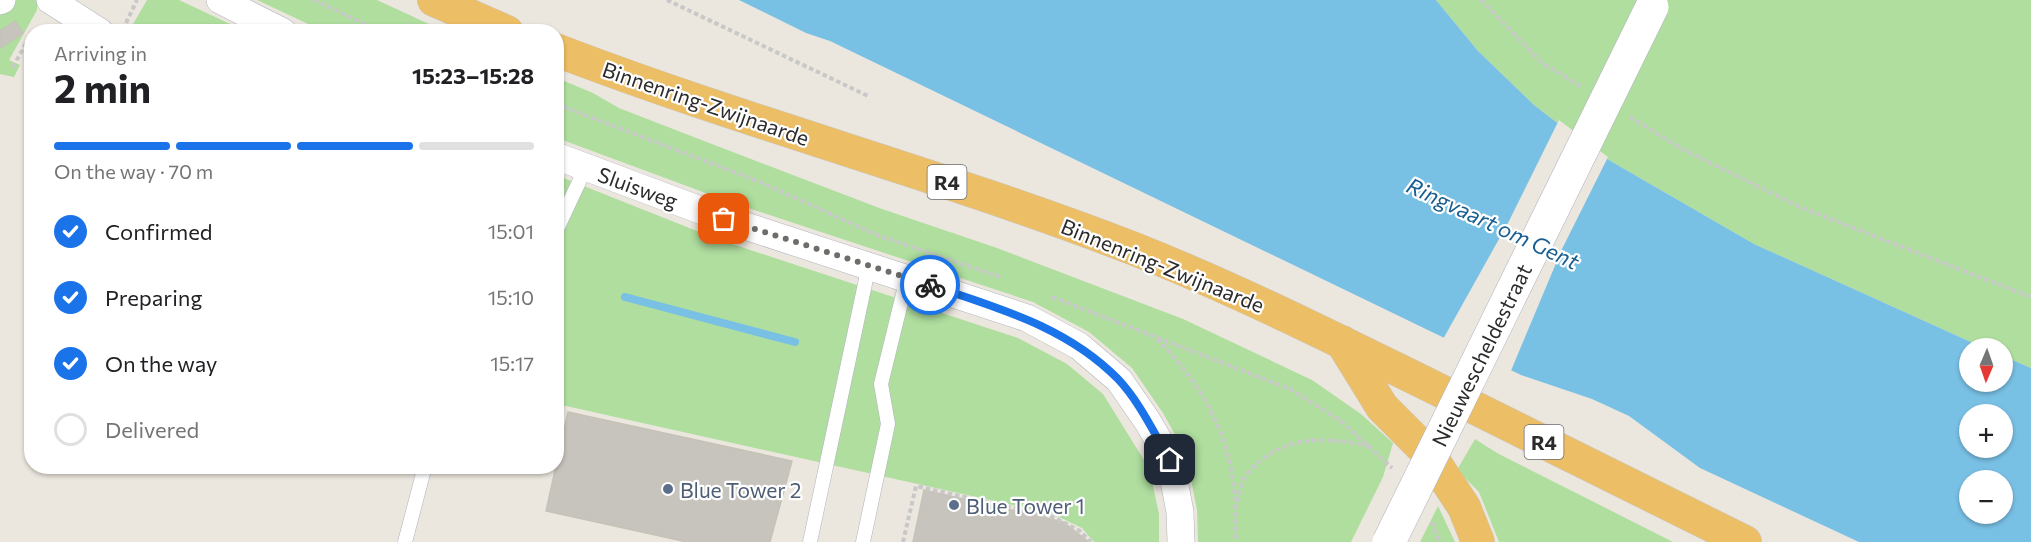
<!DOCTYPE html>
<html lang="en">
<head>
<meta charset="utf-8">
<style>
  body { margin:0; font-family:Commissioner,sans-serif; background:#f2f2f2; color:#202124; height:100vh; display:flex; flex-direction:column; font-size:22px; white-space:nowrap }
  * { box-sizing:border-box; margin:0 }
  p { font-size:20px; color:#757577 }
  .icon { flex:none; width:33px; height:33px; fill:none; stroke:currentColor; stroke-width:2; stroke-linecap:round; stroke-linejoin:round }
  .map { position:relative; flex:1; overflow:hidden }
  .details { position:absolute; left:24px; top:24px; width:540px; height:450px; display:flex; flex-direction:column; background:#fff; border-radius:24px; box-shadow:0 2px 4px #0004 }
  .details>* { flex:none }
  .needle { width:39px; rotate:182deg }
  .fabs { position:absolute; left:1959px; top:338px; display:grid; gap:12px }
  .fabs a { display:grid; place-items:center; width:54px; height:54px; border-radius:50%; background:#fff; box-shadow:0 2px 4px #0004; font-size:30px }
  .pin { position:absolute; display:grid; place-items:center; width:51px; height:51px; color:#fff; margin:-26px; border-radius:12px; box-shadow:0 3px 9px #0006 }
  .courier { position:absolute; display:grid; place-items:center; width:60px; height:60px; margin:-30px; border:4px solid #1a73e8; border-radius:50%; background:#fff; color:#222; box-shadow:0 2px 8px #0007 }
  .headline em { font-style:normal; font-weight:700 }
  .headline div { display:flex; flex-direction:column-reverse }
  .headline { display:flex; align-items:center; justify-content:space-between; height:102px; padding:0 30px }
  h1 { font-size:39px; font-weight:700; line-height:45px }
  .bar { display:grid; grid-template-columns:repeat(4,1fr); gap:9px 6px; align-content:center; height:72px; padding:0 30px }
  .bar i { height:8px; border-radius:4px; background:#e0e0e0 }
  .bar .on { background:#1a73e8 }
  .bar p { grid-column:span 4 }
  ol { padding:0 30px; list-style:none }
  li { display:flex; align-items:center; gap:18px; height:66px }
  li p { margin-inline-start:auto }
  li .icon { padding:6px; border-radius:50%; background:#1a73e8; color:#fff; stroke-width:4 }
  li:last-child { color:#757577 }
  li i { width:33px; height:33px; border:3px solid #e0e0e0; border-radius:50% }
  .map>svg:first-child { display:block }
  .green { fill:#afde9f }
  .water { fill:#79c0e5; fill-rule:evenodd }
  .pier { fill:#ebe7de }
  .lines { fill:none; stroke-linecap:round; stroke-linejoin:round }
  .stream { stroke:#79c0e5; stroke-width:8 }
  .building { fill:#c7c3bd; stroke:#c7c2b8; stroke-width:1.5 }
  .service-casing { stroke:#b1b3bd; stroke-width:15 }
  .minor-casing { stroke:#b1b3bd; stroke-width:28 }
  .trunk-casing { stroke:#c8c8c8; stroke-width:34 }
  .path { stroke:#c8c8c8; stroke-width:4; stroke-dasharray:4.5 3; stroke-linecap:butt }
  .service { stroke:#fff; stroke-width:14 }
  .minor { stroke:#fff; stroke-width:27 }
  .trunk { stroke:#ecbe66; stroke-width:33 }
  .secondary-bridge-casing { stroke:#b1b3bd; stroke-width:34; stroke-linecap:butt }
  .secondary-bridge { stroke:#fff; stroke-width:33 }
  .done { stroke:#6e6d6a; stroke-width:6; stroke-dasharray:0 10.8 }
  .route { stroke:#1a73e8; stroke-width:8 }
  .service-dot { fill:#5c6f8a; stroke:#fff; stroke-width:2 }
  .labels { text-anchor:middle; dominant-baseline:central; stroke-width:4.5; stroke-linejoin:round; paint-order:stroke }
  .shield { fill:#fff; stroke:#6b6b6b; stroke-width:1.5 }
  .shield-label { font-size:20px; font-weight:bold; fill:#2b2b2b }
  .street-label { font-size:21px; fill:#2b2b2b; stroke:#fff }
  .service-label { font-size:21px; fill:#4e5e75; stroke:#fff; text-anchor:start }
  .water-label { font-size:22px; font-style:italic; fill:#185e91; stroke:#fff }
</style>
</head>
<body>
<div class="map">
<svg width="2031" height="542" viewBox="0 0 2031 542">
  <rect width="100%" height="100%" fill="#ebe7de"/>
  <g class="green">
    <polygon points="0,0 37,0 37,10 9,60 20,65 14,77 0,74"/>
    <polygon points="147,0 179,0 245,31 129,31"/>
    <polygon points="257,0 377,0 444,31 323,31"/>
    <polygon points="1436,0 2031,0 2031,368 2003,356 2002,348 1984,348 1754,244 1595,152 1534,105 1478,51"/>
    <polygon points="557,78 593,93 619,108 704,141 882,209 997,248 1183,319 1312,380 1361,414 1393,443 1383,477 1351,542 1198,542 1197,510 1186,454 1163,413 1132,368 1089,332 1033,302 730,202 557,138"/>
    <polygon points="556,175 717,239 1018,338 1067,364 1103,394 1149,468 1159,514 1159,542 1094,542 1082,528 1053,514 557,404"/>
    <polygon points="1475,439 1497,453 1673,542 1499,542 1479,492 1457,470"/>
    <polygon points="1438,506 1455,542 1420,542"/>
  </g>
  <path class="water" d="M739,0h697l42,51 56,54 61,47 159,92 230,104h-14v33h32l1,-25 28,12v174h-172l-159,-74 -71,-52 -37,-17 -71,-24 -691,-334 -24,-8zM1970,414h32v33h-32zM1970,480h32v33h-32z"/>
  <polygon class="pier" points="1559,120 1608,157 1562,249 1510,373 1442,341 1508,223"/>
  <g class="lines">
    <polyline class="stream" points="625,297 795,342"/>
  </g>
  <g class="building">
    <polygon points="15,21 23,33 0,48 0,31"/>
    <polygon points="568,412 792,461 770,542 687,542 546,511"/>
    <polygon points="924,490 1063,522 1089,542 913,542"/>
  </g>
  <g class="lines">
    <g class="service-casing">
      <g id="service">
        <polyline points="556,231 586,167"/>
        <polyline points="405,542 425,466"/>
        <polyline points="810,542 869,265"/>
        <polyline points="863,542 888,424 881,384 907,278"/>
      </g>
    </g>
    <g class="minor-casing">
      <g id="minor">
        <polyline points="50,0 100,32"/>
        <polyline points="220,0 283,32"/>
        <polyline points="0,1 2,0"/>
        <polyline points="556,156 724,219 1027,318 1079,346 1119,380 1148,422 1170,460 1180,512 1181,542"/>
      </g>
    </g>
    <g class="trunk-casing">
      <g id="trunk">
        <polyline points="434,0 507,32"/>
        <path d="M556,50c190,73 387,125 576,198 104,41 205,92 305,141 103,51 205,102 308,153"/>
        <polyline points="1342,342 1382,407 1429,454 1464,507 1478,542"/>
      </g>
    </g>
    <g class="path">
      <polyline points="314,0 382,32"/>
      <polyline points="667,0 868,96"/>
      <polyline points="1481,0 1541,62 1580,86"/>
      <polyline points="126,23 137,0"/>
      <polyline points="32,52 28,59 32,61"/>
      <polyline points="13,67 32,32"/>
      <polyline points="556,104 760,182 877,235 1000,277"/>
      <polyline points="1630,117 1684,150 1802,208 2031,297"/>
      <polyline points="1052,297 1290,389 1342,422 1392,468"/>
      <path d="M1157,339c59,60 83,118 78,203"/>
      <path d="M1237,502c2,-8 4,-16 7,-23 2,-6 10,-12 15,-17 33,-28 71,-24 110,-16"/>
      <polyline points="1432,522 1439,542"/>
      <polyline points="903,542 916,486 1053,517 1080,531 1091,542"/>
    </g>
    <use href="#service" class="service"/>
    <use href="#minor" class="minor"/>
    <use href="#trunk" class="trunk"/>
    <g class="secondary-bridge-casing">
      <polyline id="secondary-bridge" points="1389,542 1652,7"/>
    </g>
    <use href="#secondary-bridge" class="secondary-bridge"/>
  </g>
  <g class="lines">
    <polyline class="done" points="724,219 930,285"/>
    <path class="route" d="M930,285c67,23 136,41 188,94 21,22 36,54 52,81"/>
  </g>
  <g class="service-dot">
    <circle cx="668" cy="489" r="6"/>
    <circle cx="954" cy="505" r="6"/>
  </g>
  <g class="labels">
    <g class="shield">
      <rect x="927.5" y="165" width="39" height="34" rx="4.5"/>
      <rect x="1524.5" y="425" width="39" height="34" rx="4.5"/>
    </g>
    <g class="shield-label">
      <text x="947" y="182">R4</text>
      <text x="1544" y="442">R4</text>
    </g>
    <g class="street-label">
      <text transform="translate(706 103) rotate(19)">Binnenring-Zwijnaarde</text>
      <text transform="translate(638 187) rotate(20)">Sluisweg</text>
      <text transform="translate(1163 265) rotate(22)">Binnenring-Zwijnaarde</text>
      <text transform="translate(1481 355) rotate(-64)">Nieuwescheldestraat</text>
    </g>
    <g class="service-label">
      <text x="680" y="489">Blue Tower 2</text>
      <text x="966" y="505">Blue Tower 1</text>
    </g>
    <g class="water-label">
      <text transform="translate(1493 223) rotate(25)">Ringvaart om Gent</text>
    </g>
  </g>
</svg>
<div class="fabs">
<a><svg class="needle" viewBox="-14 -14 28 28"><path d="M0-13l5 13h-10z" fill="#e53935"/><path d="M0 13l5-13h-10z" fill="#757577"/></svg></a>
<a>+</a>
<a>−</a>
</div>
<div class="pin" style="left:724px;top:219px;background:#ea580c"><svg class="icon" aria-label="bag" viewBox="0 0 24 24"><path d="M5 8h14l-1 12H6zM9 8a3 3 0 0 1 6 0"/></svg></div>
<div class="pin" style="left:1170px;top:460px;background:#1f2937"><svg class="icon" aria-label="home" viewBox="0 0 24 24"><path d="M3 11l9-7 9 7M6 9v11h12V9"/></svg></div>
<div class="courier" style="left:930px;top:285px"><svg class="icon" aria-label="bike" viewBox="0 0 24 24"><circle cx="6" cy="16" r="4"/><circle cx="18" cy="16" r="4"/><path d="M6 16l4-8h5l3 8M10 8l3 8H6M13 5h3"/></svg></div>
<section class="details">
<div class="headline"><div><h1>2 min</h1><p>Arriving in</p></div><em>15:23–15:28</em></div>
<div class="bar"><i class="on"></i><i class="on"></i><i class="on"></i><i></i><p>On the way · 70 m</p></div>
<ol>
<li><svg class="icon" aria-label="check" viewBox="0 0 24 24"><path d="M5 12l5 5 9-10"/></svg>Confirmed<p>15:01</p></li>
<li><svg class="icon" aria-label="check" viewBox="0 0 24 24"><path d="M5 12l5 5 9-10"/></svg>Preparing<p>15:10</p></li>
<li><svg class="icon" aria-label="check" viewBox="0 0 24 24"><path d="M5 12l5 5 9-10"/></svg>On the way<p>15:17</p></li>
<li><i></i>Delivered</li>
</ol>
</section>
</div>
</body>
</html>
